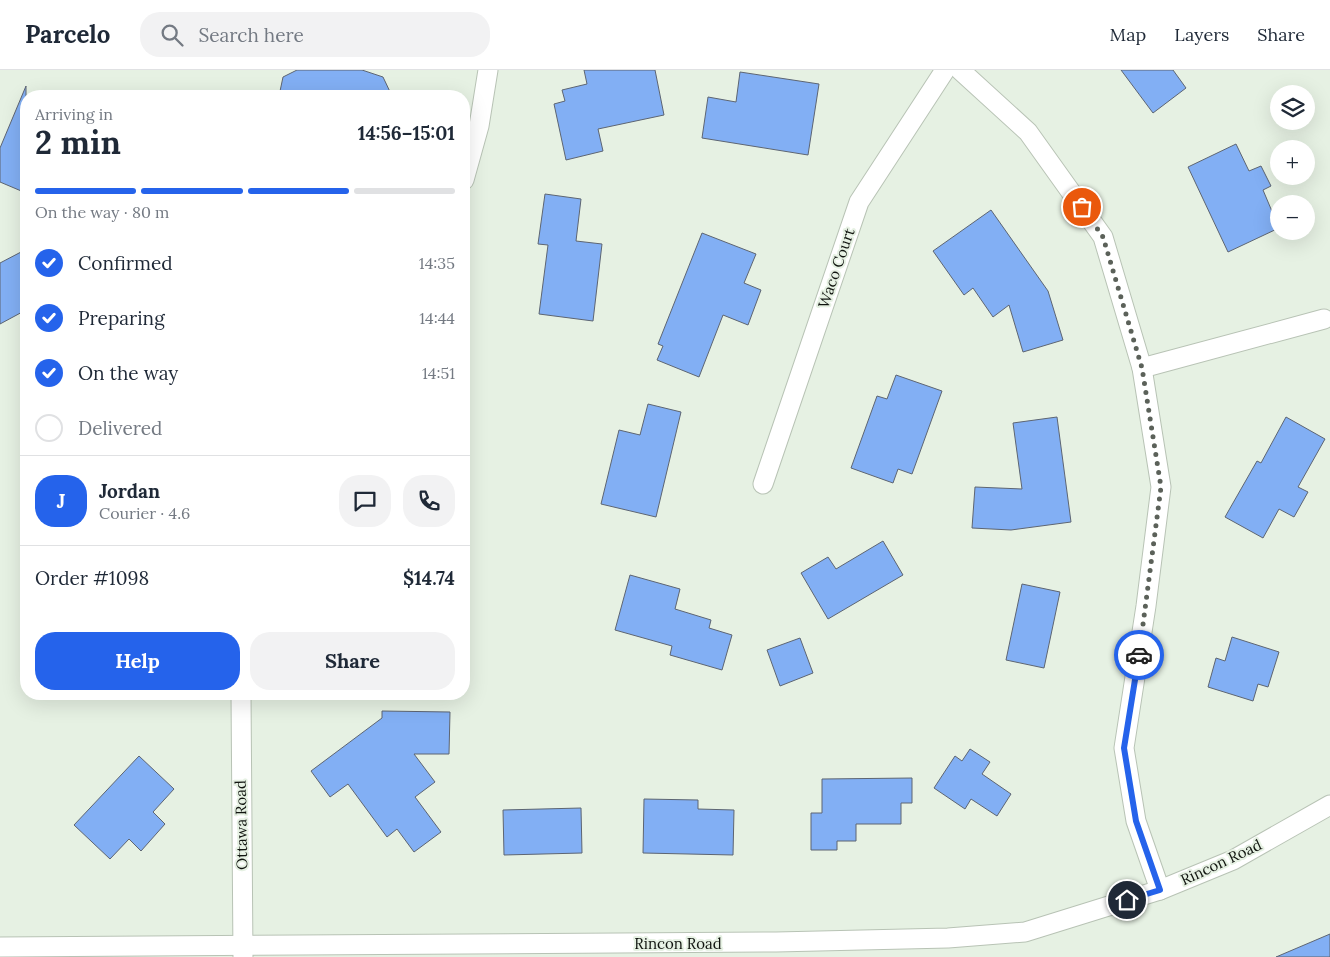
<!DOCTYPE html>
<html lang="en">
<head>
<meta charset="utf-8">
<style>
  body { margin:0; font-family:Lora,serif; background:#f2f2f3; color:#1f2937; height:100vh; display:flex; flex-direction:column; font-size:19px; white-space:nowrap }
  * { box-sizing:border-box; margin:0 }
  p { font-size:16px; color:#747a83 }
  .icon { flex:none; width:28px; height:28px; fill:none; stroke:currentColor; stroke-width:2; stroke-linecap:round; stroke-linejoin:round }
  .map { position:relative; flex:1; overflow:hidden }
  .panel { position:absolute; left:20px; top:20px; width:450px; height:610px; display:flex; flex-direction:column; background:#fff; border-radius:20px; box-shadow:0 5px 20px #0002 }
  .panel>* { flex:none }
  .buttons { position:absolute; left:1270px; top:15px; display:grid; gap:10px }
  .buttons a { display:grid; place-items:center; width:45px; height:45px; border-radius:50%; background:#fff; box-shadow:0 5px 20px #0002; font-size:25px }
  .pin { position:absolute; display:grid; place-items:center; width:42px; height:42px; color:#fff; margin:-21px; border:2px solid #fff; border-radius:50%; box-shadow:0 1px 5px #0007 }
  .courier { position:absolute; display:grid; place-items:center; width:50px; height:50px; margin:-25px; border:4px solid #2563eb; border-radius:50%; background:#fff; color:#222; box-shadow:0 1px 6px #0007 }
  .head em { font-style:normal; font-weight:700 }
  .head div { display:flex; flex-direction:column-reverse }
  .head { display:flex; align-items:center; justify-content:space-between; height:85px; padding:0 15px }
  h1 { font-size:32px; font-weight:700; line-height:38px }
  .bar { display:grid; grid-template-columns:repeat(4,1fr); gap:8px 5px; align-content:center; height:60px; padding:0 15px }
  .bar i { height:6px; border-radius:4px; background:#e0e1e3 }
  .bar .current { background:#2563eb }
  .bar p { grid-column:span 4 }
  .line { display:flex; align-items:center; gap:12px; padding:0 15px; border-top:1px solid #e0e1e3 }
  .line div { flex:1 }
  .round { display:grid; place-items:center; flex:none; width:52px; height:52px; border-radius:20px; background:#f2f2f3 }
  ol { padding:0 15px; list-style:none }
  li { display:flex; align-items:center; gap:15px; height:55px }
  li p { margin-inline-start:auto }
  li .icon { padding:5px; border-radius:50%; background:#2563eb; color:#fff; stroke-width:4 }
  li:last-child { color:#747a83 }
  li i { width:28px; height:28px; border:2px solid #e0e1e3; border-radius:50% }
  .action { display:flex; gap:10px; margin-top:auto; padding:10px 15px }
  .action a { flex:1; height:58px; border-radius:20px; background:#2563eb; color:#fff; font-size:20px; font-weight:700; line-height:58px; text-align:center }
  .action a+a { background:#f2f2f3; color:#1f2937 }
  header { display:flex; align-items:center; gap:30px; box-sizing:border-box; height:70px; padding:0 25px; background:#fff; border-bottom:1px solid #e0e1e3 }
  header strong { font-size:24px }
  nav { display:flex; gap:28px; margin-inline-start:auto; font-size:18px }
  .search { width:350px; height:45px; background:#f2f2f3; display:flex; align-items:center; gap:12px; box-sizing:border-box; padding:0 18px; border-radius:20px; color:#747a83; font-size:19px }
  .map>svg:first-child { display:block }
  .building { fill:#82aff4; stroke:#5d6572 }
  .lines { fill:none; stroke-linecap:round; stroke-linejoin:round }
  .street-casing { stroke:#b8c3b5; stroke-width:21 }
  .street { stroke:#fff; stroke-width:19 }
  .done { stroke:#5b6159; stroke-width:5; stroke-dasharray:0 9 }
  .route { stroke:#2563eb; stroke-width:6 }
  .labels { text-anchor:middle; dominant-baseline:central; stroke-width:4; stroke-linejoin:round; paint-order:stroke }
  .street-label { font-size:15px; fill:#10140f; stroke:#e6f1e3 }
</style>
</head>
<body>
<header>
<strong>Parcelo</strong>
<div class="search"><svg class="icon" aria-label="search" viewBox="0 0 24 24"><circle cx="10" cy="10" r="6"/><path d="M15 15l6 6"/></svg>Search here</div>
<nav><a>Map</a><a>Layers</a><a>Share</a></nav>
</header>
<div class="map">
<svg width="1330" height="887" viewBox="0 0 1330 887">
  <rect width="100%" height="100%" fill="#e6f1e3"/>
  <g class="building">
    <polygon points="297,0 362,0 383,7 392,26 279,26 283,7"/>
    <polygon points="584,0 655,0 664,45 598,59 603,81 566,90 554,34 565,31 562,20 587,14"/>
    <polygon points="1121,0 1173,0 1186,18 1153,43"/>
    <polygon points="740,2 819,14 808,85 702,68 708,27 736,32"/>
    <polygon points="26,16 26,123 0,112 0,78"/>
    <polygon points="1236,74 1249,101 1261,96 1271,116 1263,120 1279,158 1228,182 1188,97"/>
    <polygon points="545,124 581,129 576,171 602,174 593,251 539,244 548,175 538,174"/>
    <polygon points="991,140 1048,221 1063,270 1023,282 1009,235 993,247 973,218 964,225 933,181"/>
    <polygon points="702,163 756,184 744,213 761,220 748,255 723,245 699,307 657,290 663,276 658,274"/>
    <polygon points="21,182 26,192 26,240 0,254 0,193"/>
    <polygon points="896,305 942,321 912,404 898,399 893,413 851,398 877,326 887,329"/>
    <polygon points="648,334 681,342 656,447 601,434 619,360 640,365"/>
    <polygon points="1057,347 1071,452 1011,460 972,458 975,417 1022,419 1013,353"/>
    <polygon points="1286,347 1325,369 1298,417 1308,422 1294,447 1279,439 1263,468 1225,447 1257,391 1261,393"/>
    <polygon points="883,471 903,505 828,549 801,503 828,487 836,499"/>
    <polygon points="630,505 680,519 675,539 711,550 709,558 732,565 722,600 670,585 672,576 615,560"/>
    <polygon points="1022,514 1060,522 1044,598 1006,590"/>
    <polygon points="1232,567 1279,582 1268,617 1258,614 1253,631 1208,617 1216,588 1225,591"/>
    <polygon points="800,568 813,603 780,616 767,580"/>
    <polygon points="382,641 450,642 449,684 414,684 435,712 415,727 441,762 414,782 397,759 387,767 348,714 330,727 311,701 382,648"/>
    <polygon points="970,679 990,692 982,704 1011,724 997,746 971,729 965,739 934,718 955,686 962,691"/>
    <polygon points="139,686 174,719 153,742 165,754 141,781 129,769 110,789 74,755"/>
    <polygon points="912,708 912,733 901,733 901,754 856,754 856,771 837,771 837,780 811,780 811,743 822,743 822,709"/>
    <polygon points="644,729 698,730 698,739 734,740 733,785 643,783"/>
    <polygon points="581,738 582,783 504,785 503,740"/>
    <polygon points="1330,864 1330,887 1276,887"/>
  </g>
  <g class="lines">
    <g class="street-casing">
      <g id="street">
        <polyline points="960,0 1028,62 1103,167 1142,298 1161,417 1146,536 1124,678 1136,751 1160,820"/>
        <polyline points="464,110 479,56 488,0"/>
        <polyline points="1142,298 1324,249"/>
        <polyline points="763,414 859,132 945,0"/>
        <polyline points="241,624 243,887"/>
        <polyline points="0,877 776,872 948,868 1025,862 1160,820 1233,790 1330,735"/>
      </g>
    </g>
    <use href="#street" class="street"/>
  </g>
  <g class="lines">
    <polyline class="done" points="1082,137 1103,167 1142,298 1161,417 1139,585"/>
    <polyline class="route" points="1127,830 1160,820 1136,751 1124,678 1139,585"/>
  </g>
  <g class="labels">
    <g class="street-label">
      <text transform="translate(836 198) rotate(-71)">Waco Court</text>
      <text transform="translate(241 755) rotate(-91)">Ottawa Road</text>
      <text transform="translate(1221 792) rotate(-25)">Rincon Road</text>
      <text x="678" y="873">Rincon Road</text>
    </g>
  </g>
</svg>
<div class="buttons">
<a><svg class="icon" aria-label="layers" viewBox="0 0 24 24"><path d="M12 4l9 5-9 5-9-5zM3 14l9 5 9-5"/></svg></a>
<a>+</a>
<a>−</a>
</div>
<div class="pin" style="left:1082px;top:137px;background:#ea580c"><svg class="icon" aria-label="bag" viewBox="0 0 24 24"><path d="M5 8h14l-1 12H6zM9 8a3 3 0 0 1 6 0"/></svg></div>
<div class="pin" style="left:1127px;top:830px;background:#1f2937"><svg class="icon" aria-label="home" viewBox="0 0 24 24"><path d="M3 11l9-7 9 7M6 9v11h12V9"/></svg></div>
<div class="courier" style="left:1139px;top:585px"><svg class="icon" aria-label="car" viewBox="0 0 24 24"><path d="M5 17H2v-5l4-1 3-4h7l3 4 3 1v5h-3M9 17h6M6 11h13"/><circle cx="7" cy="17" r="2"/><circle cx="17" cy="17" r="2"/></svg></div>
<section class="panel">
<div class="head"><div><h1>2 min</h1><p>Arriving in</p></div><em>14:56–15:01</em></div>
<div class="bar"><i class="current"></i><i class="current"></i><i class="current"></i><i></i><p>On the way · 80 m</p></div>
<ol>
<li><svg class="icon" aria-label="check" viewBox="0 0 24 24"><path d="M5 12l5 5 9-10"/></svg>Confirmed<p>14:35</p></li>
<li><svg class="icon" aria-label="check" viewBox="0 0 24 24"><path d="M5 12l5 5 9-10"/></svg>Preparing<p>14:44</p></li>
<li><svg class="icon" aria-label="check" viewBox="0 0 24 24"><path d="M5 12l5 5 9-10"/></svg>On the way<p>14:51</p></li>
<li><i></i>Delivered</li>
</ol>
<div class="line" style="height:90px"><b class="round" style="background:#2563eb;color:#fff">J</b><div><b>Jordan</b><p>Courier · 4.6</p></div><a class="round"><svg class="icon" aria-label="chat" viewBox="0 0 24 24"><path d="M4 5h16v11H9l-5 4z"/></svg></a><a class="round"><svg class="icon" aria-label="phone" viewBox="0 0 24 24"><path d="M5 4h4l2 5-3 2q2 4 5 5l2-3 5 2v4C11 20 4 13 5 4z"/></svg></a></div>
<div class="line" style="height:65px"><div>Order #1098</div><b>$14.74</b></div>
<div class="action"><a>Help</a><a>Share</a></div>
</section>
</div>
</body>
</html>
